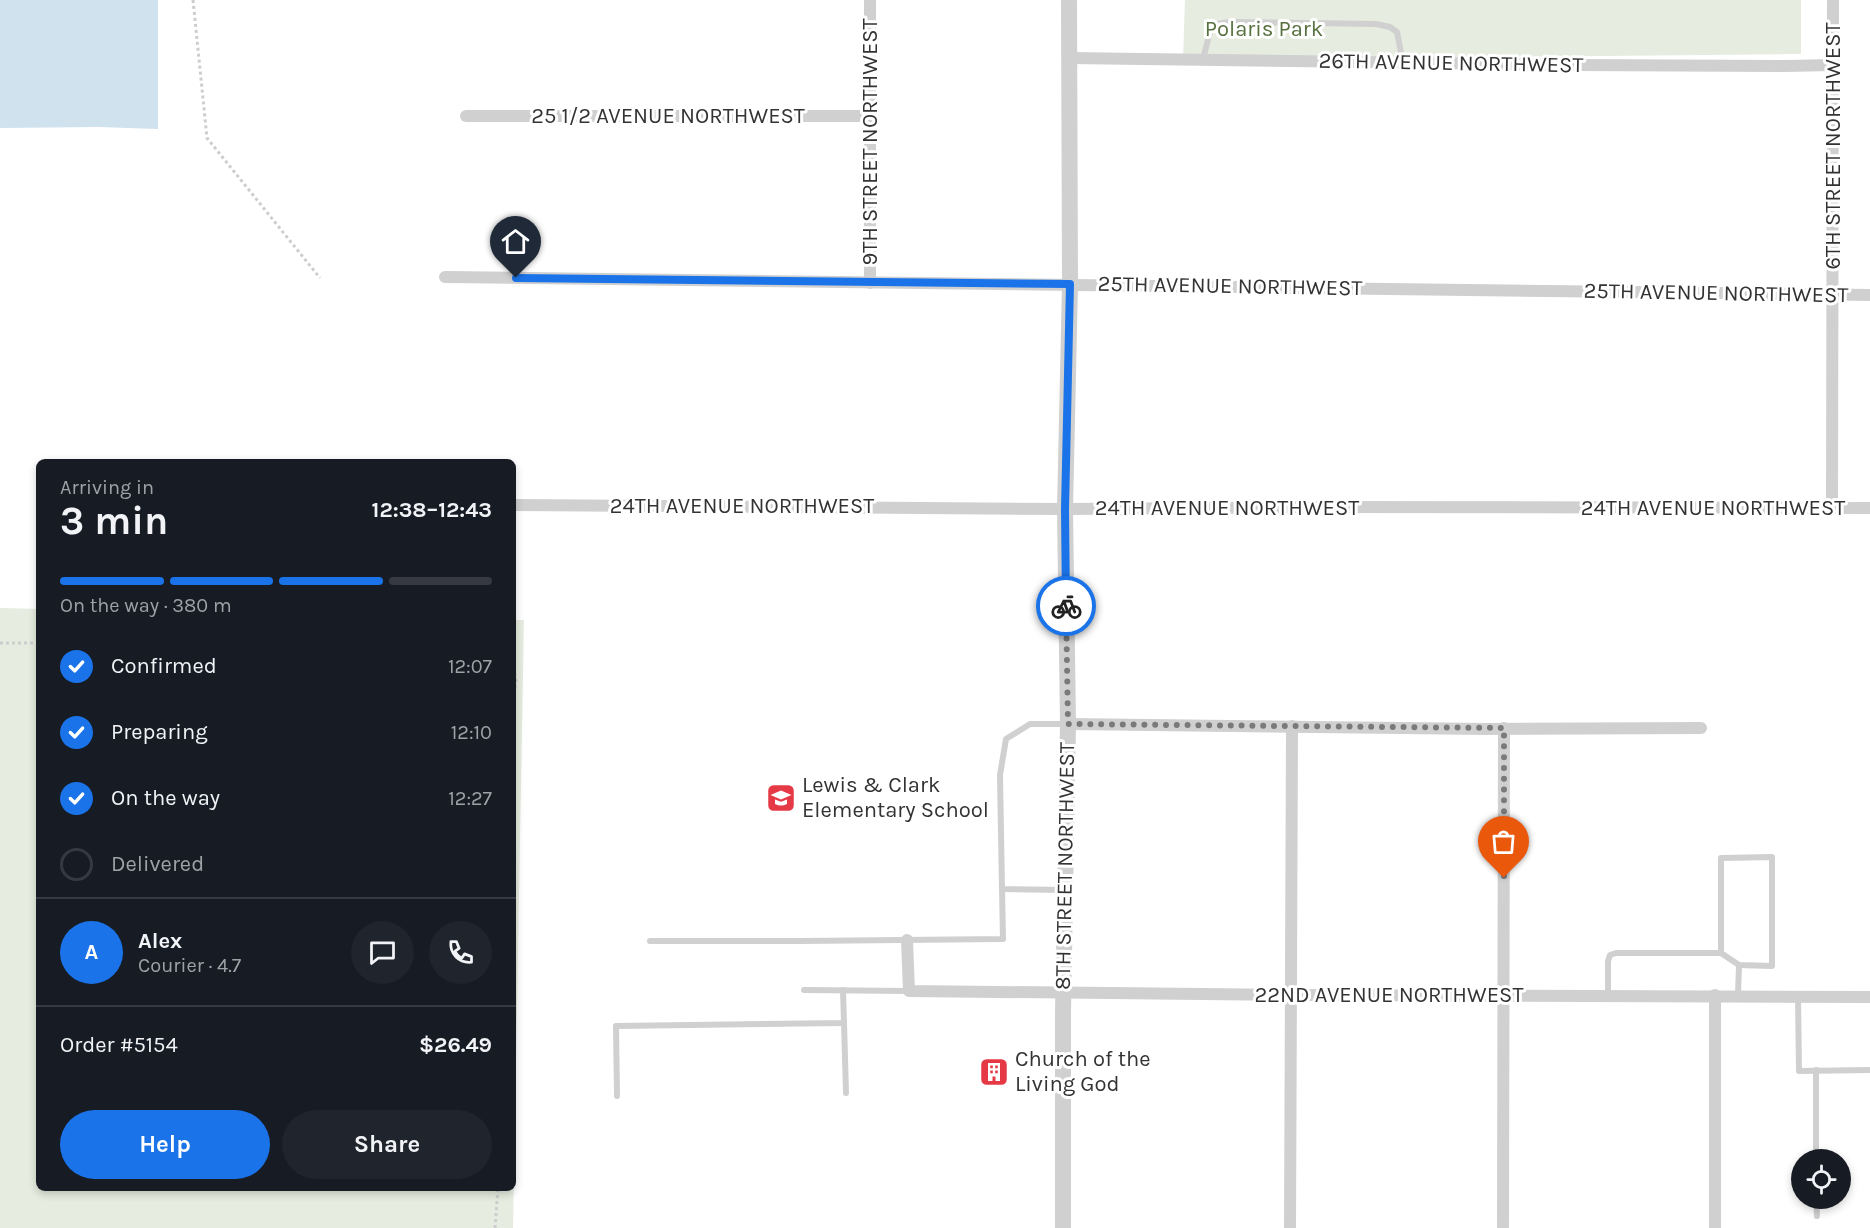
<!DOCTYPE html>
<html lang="en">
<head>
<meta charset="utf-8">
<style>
  body { margin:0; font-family:Karla,sans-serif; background:#20242c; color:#f1f3f6; height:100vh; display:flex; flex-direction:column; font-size:22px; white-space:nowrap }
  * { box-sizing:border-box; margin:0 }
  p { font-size:20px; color:#9ea1a6 }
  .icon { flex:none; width:33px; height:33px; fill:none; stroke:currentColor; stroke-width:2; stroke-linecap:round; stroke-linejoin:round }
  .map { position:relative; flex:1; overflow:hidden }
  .drawer { position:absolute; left:36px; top:459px; width:480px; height:732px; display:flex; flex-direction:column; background:#171b24; border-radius:9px; box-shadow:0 3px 9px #0003 }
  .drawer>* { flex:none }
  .buttons { position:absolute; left:1791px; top:1149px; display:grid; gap:12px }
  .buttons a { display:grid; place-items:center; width:60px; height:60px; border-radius:50%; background:#171b24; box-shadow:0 3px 9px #0003; font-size:30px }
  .pin { position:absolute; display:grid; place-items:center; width:51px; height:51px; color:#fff; margin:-62px -26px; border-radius:50% 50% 50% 0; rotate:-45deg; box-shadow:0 0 6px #0007 }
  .pin .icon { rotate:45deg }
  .courier { position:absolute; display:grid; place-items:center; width:60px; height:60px; margin:-30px; border:4px solid #1a73e8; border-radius:50%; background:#fff; color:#222; box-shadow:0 2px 8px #0007 }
  .summary em { font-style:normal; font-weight:700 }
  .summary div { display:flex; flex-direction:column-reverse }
  .summary { display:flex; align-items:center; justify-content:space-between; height:102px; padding:0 24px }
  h1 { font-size:39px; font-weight:700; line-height:45px }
  .bar { display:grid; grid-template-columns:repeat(4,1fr); gap:9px 6px; align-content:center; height:72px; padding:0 24px }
  .bar i { height:8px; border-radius:4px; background:#363941 }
  .bar .selected { background:#1a73e8 }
  .bar p { grid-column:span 4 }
  .line { display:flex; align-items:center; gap:15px; padding:0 24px; border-top:2px solid #363941 }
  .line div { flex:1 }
  .round { display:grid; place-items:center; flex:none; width:63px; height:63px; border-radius:32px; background:#20242c }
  ol { padding:0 24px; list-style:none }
  li { display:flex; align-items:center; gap:18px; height:66px }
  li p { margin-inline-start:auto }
  li .icon { padding:6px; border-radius:50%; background:#1a73e8; color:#fff; stroke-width:4 }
  li:last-child { color:#9ea1a6 }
  li i { width:33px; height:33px; border:3px solid #363941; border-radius:50% }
  .action { display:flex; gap:12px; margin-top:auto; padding:12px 24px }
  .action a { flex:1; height:69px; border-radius:36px; background:#1a73e8; color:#fff; font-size:24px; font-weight:700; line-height:69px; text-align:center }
  .action a+a { background:#20242c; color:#f1f3f6 }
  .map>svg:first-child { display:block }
  .green { fill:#e6ecdf }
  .water { fill:#cfe2ee }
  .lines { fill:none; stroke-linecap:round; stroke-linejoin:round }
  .path { stroke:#cdcdcd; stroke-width:3; stroke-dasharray:3 3; stroke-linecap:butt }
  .service { stroke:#d0d0d0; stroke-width:6 }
  .minor { stroke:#d0d0d0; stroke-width:12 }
  .tertiary { stroke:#d0d0d0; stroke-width:16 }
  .done { stroke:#7a7a7a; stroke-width:6; stroke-dasharray:0 10.8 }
  .route { stroke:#1a73e8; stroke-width:8 }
  .labels { text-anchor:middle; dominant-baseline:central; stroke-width:6; stroke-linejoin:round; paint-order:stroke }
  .park-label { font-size:22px; fill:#56703f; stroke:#fff }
  .street-label { font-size:22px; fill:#333; stroke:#fff }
  .poi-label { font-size:22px; fill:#333; stroke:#fff; text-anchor:start }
</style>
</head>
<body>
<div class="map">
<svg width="1870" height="1228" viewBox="0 0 1870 1228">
  <rect width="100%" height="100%" fill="#fff"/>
  <g class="green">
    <polygon points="1185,0 1801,0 1801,54 1183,60"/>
    <polygon points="0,608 39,609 39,1188 513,1188 513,620 524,620 513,1228 0,1228"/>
  </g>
  <polygon class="water" points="0,0 158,0 158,129 98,127 0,128"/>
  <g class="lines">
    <g class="path">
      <polyline points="193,0 207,138 320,278"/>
      <polyline points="0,643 39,643"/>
      <polyline points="513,661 516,681 513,700"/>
      <polyline points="495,1228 498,1188"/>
    </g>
    <g class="service">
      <polyline points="1203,59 1211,28 1216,24 1230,22 1376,24 1390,27 1397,32 1403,63"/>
      <polyline points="1064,890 1002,889 1000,775 1006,739 1030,724 1067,724"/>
      <polyline points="650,941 800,941 1003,939 1002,889"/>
      <polyline points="804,990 909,991"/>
      <polyline points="1608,995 1608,961 1610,955 1616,953 1721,953 1739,965 1772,966 1772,857 1721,858 1721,953"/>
      <polyline points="1738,995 1739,965"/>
      <polyline points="1798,996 1799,1071 1870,1070"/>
      <polyline points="844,1023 846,1093"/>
      <polyline points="1816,1070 1816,1160"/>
      <polyline points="617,1096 616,1026 844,1023 843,990"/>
      <polyline points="1816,1198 1817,1216"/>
    </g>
    <g class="minor">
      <polyline points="1069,58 1571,65 1785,66 1833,65"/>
      <polyline points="466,116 870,116"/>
      <polyline points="445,277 1870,295"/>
      <polyline points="870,283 870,0"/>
      <polyline points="513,505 1065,509 1325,507 1870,508"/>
      <polyline points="1832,507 1833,0"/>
      <polyline points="1068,724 1487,729 1701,728"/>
      <polyline points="907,940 909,991 1290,995 1870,997"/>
      <polyline points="1715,995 1715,1228"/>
      <polyline points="1290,1228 1292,726"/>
      <polyline points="1503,1228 1504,728"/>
    </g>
    <polyline class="tertiary" points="1063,1228 1063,1013 1068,724 1065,509 1070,284 1069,0"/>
  </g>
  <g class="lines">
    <polyline class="done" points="1066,606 1068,724 1504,728 1504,878"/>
    <polyline class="route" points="516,278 1070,284 1065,509 1066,606"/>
  </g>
  <defs>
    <g id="school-square" transform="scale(1.5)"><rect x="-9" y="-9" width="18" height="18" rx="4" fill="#e63946" stroke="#fff"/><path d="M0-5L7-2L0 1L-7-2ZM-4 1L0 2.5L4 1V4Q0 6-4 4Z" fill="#fff"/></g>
    <g id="building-square" transform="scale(1.5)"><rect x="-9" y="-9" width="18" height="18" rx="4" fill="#e63946" stroke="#fff"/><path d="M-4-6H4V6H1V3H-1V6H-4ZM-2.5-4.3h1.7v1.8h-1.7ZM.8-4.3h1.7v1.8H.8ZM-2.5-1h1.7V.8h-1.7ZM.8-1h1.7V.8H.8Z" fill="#fff"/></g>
  </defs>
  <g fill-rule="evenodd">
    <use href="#school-square" x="781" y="798"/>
    <use href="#building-square" x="994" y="1072"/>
  </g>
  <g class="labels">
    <g class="park-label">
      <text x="1264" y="29">Polaris Park</text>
    </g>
    <g class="street-label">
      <text transform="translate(1451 63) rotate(1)">26TH AVENUE NORTHWEST</text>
      <text x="668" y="116">25 1/2 AVENUE NORTHWEST</text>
      <text transform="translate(870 142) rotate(-90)">9TH STREET NORTHWEST</text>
      <text transform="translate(1833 146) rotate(-90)">6TH STREET NORTHWEST</text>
      <text transform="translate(1230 286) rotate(1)">25TH AVENUE NORTHWEST</text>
      <text transform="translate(1716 293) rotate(1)">25TH AVENUE NORTHWEST</text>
      <text x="742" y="506">24TH AVENUE NORTHWEST</text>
      <text x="1227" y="508">24TH AVENUE NORTHWEST</text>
      <text x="1713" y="508">24TH AVENUE NORTHWEST</text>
      <text transform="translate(1065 866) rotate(-89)">8TH STREET NORTHWEST</text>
      <text x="1389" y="995">22ND AVENUE NORTHWEST</text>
    </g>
    <g class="poi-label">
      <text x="802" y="785">Lewis &amp; Clark<tspan x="802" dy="25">Elementary School</tspan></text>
      <text x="1015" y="1059">Church of the<tspan x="1015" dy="25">Living God</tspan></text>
    </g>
  </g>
</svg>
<div class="buttons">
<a><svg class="icon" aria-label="locate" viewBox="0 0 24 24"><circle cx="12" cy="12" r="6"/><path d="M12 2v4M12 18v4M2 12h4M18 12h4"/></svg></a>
</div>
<div class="pin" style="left:1504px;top:878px;background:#ea580c"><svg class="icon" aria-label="bag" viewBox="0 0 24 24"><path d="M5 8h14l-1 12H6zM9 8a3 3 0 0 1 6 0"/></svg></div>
<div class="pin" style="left:516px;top:278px;background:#1f2937"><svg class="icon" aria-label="home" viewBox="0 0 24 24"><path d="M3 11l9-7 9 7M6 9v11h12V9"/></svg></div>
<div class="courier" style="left:1066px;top:606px"><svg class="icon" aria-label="bike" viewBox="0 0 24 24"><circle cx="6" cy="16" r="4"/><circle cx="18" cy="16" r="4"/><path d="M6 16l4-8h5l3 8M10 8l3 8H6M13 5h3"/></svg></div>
<section class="drawer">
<div class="summary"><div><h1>3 min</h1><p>Arriving in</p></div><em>12:38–12:43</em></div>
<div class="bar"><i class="selected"></i><i class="selected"></i><i class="selected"></i><i></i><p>On the way · 380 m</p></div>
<ol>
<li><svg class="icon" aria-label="check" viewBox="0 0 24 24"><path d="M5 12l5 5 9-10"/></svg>Confirmed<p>12:07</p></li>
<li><svg class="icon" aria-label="check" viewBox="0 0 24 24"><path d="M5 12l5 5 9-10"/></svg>Preparing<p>12:10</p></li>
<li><svg class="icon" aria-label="check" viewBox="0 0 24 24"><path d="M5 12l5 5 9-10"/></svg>On the way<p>12:27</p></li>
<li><i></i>Delivered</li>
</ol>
<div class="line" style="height:108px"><b class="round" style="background:#1a73e8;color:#fff">A</b><div><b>Alex</b><p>Courier · 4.7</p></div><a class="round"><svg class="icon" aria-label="chat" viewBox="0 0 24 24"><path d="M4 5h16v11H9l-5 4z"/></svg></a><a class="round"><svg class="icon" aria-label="phone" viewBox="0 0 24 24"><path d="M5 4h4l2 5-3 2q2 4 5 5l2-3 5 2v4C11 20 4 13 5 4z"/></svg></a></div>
<div class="line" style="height:78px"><div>Order #5154</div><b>$26.49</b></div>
<div class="action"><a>Help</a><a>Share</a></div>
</section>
</div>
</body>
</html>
